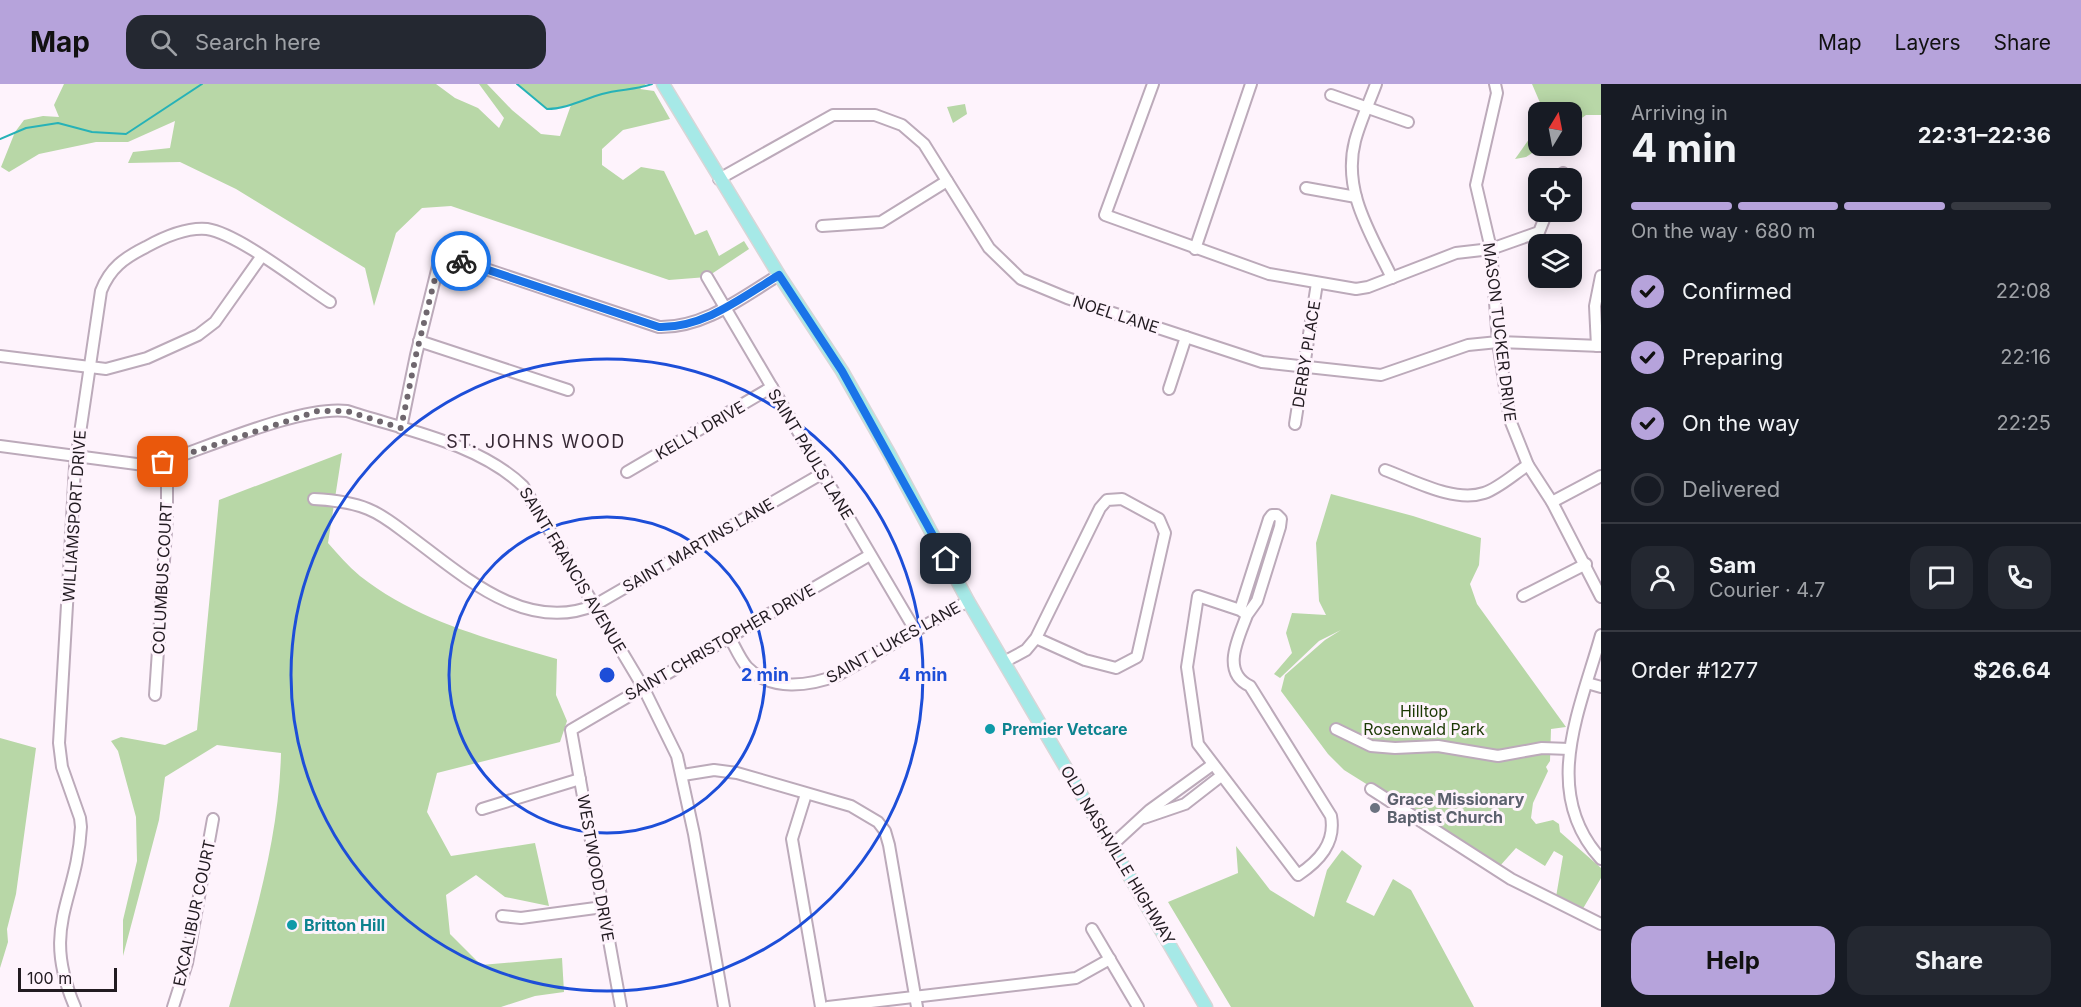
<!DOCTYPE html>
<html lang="en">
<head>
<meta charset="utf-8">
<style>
  body { margin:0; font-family:Inter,sans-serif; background:#242831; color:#f1f3f6; height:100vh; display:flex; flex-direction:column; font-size:22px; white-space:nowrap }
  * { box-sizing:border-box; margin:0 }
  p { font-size:20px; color:#9ea1a6 }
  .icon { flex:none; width:33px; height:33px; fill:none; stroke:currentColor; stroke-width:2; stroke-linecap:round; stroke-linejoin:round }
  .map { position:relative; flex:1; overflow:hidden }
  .details { display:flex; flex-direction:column; background:#171b24; width:480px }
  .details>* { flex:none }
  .needle { width:39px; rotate:10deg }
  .controls { position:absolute; left:1528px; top:18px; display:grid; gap:12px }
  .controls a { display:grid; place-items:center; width:54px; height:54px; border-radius:12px; background:#171b24; box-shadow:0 3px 15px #0003; font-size:30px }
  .scale { position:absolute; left:18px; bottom:15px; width:99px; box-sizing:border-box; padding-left:6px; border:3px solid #221b21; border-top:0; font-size:16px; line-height:21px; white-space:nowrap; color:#221b21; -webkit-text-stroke:4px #fef3fc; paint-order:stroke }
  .pin { position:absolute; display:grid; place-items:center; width:51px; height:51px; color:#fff; margin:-26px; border-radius:12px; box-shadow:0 3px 9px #0006 }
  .courier { position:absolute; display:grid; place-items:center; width:60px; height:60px; margin:-30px; border:4px solid #1a73e8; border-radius:50%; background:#fff; color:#222; box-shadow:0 2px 8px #0007 }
  .summary em { font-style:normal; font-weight:700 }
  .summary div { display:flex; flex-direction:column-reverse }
  .summary { display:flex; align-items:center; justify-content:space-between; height:102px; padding:0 30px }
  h1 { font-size:39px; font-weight:700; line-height:45px }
  .bar { display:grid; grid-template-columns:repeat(4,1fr); gap:9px 6px; align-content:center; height:72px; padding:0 30px }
  .bar i { height:8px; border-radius:4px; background:#363941 }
  .bar .on { background:#b6a3db }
  .bar p { grid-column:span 4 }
  .line { display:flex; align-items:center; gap:15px; padding:0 30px; border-top:2px solid #363941 }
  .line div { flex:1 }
  .round { display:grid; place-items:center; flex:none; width:63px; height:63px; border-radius:18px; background:#242831 }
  ol { padding:0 30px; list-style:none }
  li { display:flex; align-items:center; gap:18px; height:66px }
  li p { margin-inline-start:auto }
  li .icon { padding:6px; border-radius:50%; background:#b6a3db; color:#111; stroke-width:4 }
  li:last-child { color:#9ea1a6 }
  li i { width:33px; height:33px; border:3px solid #363941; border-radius:50% }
  .button { display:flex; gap:12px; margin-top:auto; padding:12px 30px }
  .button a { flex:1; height:69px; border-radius:18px; background:#b6a3db; color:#111; font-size:24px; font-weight:700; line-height:69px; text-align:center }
  .button a+a { background:#242831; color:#f1f3f6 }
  header { display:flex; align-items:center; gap:36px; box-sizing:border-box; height:84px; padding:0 30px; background:#b6a3db; color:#111 }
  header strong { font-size:28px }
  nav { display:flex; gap:33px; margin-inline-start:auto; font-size:21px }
  .search { width:420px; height:54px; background:#242831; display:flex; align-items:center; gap:15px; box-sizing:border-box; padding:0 21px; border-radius:18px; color:#9ea1a6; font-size:22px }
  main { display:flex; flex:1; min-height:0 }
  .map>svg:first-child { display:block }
  .green { fill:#b8d7a7 }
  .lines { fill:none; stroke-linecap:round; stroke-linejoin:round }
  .stream { stroke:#27b2b7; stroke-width:2 }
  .minor-casing { stroke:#bcaaba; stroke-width:14 }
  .major-casing { stroke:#d7d6d7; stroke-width:15 }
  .minor { stroke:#fff; stroke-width:10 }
  .major { stroke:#a6e9e7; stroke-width:12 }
  .done { stroke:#6f676e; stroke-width:6; stroke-dasharray:0 10.8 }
  .route { stroke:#1a73e8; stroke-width:8 }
  .ring { fill:none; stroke:#1d4ed8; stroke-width:3 }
  .culture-dot { fill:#0f9aa8; stroke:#fef3fc; stroke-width:2 }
  .worship-dot { fill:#6b7280; stroke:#fef3fc; stroke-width:2 }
  .labels { text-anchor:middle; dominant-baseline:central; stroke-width:6; stroke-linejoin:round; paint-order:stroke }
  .street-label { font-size:16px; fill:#221b21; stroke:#fef3fc }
  .park-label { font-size:16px; fill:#1b3803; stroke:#fef3fc }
  .culture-label { font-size:16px; font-weight:bold; fill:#0d838f; stroke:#fef3fc; text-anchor:start }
  .worship-label { font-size:16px; font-weight:bold; fill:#5b616d; stroke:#fef3fc; text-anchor:start }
  .neighbourhood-label { font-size:18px; letter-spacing:1.5px; fill:#372935; stroke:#fef3fc }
  .centre { fill:#1d4ed8; stroke:#fef3fc; stroke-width:3 }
  .ring-label { font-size:18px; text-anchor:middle; font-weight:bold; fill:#1d4ed8; stroke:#fef3fc; stroke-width:6; stroke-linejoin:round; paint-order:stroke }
</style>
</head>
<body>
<header>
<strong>Map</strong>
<div class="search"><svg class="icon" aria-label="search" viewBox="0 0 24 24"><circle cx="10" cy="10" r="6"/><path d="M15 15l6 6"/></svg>Search here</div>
<nav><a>Map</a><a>Layers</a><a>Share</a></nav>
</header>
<main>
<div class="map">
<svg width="1601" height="923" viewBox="0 0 1601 923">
  <rect width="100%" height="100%" fill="#fef3fc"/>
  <g class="green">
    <polygon points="64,0 436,0 455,14 478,24 499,44 504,34 479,0 487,0 512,26 541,50 560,52 571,21 547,25 517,0 646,0 640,5 654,7 670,35 623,46 602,65 602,81 623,96 641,83 664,87 695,151 707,146 719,172 744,157 749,165 707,193 669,196 451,122 422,124 396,149 374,222 365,184 236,105 180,78 128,79 133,68 170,64 175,37 128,58 96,58 39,70 9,88 1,83 15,48 24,36 43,32 59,33 54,21"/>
    <polygon points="1532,0 1601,0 1601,31 1586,31 1572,41 1572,28 1544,28"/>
    <polygon points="965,20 967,30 953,39 947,23"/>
    <polygon points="1539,41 1539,62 1543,62 1526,73 1515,75"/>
    <path d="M342,369l-14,90c10,11 20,23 32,33 57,45 129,63 197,83l-1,36 11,26 -7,21 -123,31 -10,39 24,44 84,-13 14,63 -44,-9 -29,-22 -30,20 4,39 31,31 81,-7 2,34 -29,4 -34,11h-272c24,-83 50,-167 52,-254l-64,-8 -52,32 -6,43 -36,136v-36l14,-59 -1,-44 -18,-66 -7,-10 10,-4 44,8 32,-15 22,-230z"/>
    <polygon points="1331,410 1413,432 1481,454 1479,481 1470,500 1477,520 1566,643 1551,645 1550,677 1546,683 1548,687 1533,719 1531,734 1536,740 1553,736 1559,740 1560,748 1601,784 1601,794 1581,828 1556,813 1563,772 1554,767 1545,782 1516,764 1499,783 1344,686 1328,670 1281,607 1285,591 1325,556 1341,546 1319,557 1280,594 1274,590 1292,569 1286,549 1292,529 1326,531 1319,517 1316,459"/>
    <polygon points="0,654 36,664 16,810 7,845 8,858 0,884"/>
    <polygon points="1236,762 1270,806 1314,833 1327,786 1342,766 1362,782 1346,818 1374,832 1393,795 1411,806 1474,923 1231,923 1168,818 1238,789"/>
  </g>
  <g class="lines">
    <g class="stream">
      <path d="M517,0l30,25c19,0 37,-10 55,-15 17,-5 34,-4 50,-10"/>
      <polyline points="0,55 26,44 58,39 92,48 126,50 202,0"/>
    </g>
    <g class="minor-casing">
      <g id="minor">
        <polyline points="1153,0 1105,131 1269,190 1356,205 1368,203 1456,169 1491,165 1539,148 1547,128"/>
        <path d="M1376,0c-7,19 -16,38 -21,57 -13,50 16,93 37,137"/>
        <polyline points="1495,0 1497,9 1476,101 1491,165 1498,258 1510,336 1528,381 1552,418 1601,513"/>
        <polyline points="1331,11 1408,38"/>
        <polyline points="1560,94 1563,89"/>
        <polyline points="719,95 833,31 875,31 902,41 924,60 989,164 1021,195 1067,214 1262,278 1381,291 1468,261 1498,258 1601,262"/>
        <polyline points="1306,104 1356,113"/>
        <polyline points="822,142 881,138 947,97"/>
        <polyline points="1195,165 1251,0"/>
        <polyline points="707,193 915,546"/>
        <polyline points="419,257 568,306"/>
        <polyline points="1597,262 1595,222 1601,192"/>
        <polyline points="0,272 106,285 147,274 198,251 215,238 261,173"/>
        <polyline points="1169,305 1186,253"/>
        <polyline points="1295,340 1317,199"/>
        <path d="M401,344l15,-73 25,-101 218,73c45,1 82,-29 120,-52"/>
        <path d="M0,362l144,19 19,-3c45,-15 140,-57 184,-51 58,19 131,32 176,75l120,201 34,69 17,78 30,173"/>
        <path d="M1385,386c28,10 69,33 99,23 15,-5 30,-19 44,-28"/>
        <polyline points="627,388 772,303"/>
        <path d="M314,415c19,1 37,3 54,10 15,6 27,16 39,25 53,39 118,101 188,71l228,-132"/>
        <polyline points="1552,418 1601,392"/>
        <polyline points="1523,512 1586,480"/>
        <path d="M1240,526l7,5c-8,22 -27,57 3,71l81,130c5,27 -12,45 -33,59l-100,-131 -11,-77 11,-71 42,14 29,-91 3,-4h5l4,4 -1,8 -23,74 -10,14"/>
        <path d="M1601,551c-21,75 -61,157 0,224"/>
        <path d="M730,554c5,9 10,21 17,29 24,25 63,19 91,8l130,-74"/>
        <polyline points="1004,578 1026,566 1036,554 1100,424 1107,416 1122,415 1159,435 1165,449 1137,573 1116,584 1085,576 1036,554"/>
        <polyline points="1587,599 1601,603"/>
        <polyline points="155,611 167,432 167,394 163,378"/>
        <polyline points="1336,645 1371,662 1395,664 1438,662 1498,672 1542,664 1570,665"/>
        <polyline points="683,691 714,686 737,689 851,722 878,738 885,747 889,761 917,923"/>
        <polyline points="1371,705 1511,795 1601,840"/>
        <polyline points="806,710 792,755 821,923"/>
        <polyline points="482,725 580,695"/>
        <polyline points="1144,734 1185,720 1221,692"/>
        <polyline points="1112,761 1150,726 1212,681"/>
        <polyline points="502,832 521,834 603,823"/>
        <polyline points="1092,845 1138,923"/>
        <path d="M75,923c-35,-81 2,-105 6,-180l-1,-9 -18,-51 -3,-24 16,-276 26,-176c9,-23 23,-33 45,-44 18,-10 40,-20 61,-18 32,5 93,54 123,73"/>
        <polyline points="173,923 187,879 213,735"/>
        <polyline points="621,923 571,646 870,471"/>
        <polyline points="828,923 1076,894 1110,875"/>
      </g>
    </g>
    <g class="major-casing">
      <polyline id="major" points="663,0 779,191 842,287 890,371 968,517 1206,923"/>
    </g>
    <use href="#minor" class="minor"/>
    <use href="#major" class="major"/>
  </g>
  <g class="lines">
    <polyline class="done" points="163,378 318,327 347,327 401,344 416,271 441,170 461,177"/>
    <path class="route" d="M461,177l198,66c45,1 82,-29 120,-52l63,96 104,188"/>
  </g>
  <g class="ring">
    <circle cx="607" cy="591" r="158"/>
    <circle cx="607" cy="591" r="316"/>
  </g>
  <g class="culture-dot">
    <circle cx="990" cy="645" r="6"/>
    <circle cx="292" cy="841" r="6"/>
  </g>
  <circle class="worship-dot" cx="1375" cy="724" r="6"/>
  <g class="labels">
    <g class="street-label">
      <text transform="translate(1116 230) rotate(18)">NOEL LANE</text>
      <text transform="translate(1500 248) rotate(83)">MASON TUCKER DRIVE</text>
      <text transform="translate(1306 270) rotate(-81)">DERBY PLACE</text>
      <text transform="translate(700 346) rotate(-30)">KELLY DRIVE</text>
      <text transform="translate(811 370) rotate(59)">SAINT PAULS LANE</text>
      <text transform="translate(74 432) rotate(-86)">WILLIAMSPORT DRIVE</text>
      <text transform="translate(698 461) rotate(-30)">SAINT MARTINS LANE</text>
      <text transform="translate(573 486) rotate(59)">SAINT FRANCIS AVENUE</text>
      <text transform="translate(162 494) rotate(-87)">COLUMBUS COURT</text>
      <text transform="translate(720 558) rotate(-30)">SAINT CHRISTOPHER DRIVE</text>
      <text transform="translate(893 558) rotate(-29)">SAINT LUKES LANE</text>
      <text transform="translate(1118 771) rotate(59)">OLD NASHVILLE HIGHWAY</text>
      <text transform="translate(596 784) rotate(80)">WESTWOOD DRIVE</text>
      <text transform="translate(194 829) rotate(-78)">EXCALIBUR COURT</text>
    </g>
    <g class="park-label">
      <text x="1424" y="627">Hilltop<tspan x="1424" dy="18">Rosenwald Park</tspan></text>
    </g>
    <g class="culture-label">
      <text x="1002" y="645">Premier Vetcare</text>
      <text x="304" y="841">Britton Hill</text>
    </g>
    <g class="worship-label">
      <text x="1387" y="715">Grace Missionary<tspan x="1387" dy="18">Baptist Church</tspan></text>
    </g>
    <g class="neighbourhood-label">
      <text x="536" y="357">ST. JOHNS WOOD</text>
    </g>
  </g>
  <circle cx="607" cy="591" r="9" class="centre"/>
  <g class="ring-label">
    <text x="765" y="597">2 min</text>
    <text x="923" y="597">4 min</text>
  </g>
</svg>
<div class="controls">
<a><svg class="needle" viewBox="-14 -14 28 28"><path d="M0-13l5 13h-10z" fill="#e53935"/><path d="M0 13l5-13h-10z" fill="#9ea1a6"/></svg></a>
<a><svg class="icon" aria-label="locate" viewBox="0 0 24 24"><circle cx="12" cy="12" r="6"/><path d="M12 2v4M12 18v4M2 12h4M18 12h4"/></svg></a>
<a><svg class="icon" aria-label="layers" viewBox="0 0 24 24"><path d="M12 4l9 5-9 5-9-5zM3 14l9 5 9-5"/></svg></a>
</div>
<div class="scale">100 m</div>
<div class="pin" style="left:163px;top:378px;background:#ea580c"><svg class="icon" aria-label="bag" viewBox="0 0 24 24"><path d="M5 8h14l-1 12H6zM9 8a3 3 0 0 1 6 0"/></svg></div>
<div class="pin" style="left:946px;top:475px;background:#1f2937"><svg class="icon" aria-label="home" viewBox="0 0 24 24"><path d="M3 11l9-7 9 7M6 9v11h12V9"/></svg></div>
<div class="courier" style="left:461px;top:177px"><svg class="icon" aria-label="bike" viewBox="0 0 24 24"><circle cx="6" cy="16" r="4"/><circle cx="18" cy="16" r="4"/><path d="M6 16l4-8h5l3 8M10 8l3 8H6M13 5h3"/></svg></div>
</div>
<section class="details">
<div class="summary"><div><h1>4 min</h1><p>Arriving in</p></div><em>22:31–22:36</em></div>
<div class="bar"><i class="on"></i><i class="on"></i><i class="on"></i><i></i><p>On the way · 680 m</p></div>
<ol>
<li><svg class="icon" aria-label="check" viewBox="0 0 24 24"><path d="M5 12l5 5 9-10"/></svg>Confirmed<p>22:08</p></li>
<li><svg class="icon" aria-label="check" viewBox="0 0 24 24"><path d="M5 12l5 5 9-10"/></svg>Preparing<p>22:16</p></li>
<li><svg class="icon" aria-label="check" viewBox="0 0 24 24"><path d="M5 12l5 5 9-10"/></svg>On the way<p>22:25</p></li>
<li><i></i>Delivered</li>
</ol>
<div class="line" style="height:108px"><a class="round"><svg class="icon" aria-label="person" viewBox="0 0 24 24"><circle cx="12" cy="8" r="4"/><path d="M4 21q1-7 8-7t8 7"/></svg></a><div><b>Sam</b><p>Courier · 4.7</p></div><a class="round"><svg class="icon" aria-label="chat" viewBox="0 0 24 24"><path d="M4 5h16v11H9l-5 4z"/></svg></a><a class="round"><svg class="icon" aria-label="phone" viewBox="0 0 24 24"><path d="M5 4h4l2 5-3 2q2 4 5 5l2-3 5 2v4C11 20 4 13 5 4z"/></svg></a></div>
<div class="line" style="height:78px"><div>Order #1277</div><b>$26.64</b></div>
<div class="button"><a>Help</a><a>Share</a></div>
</section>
</main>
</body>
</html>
